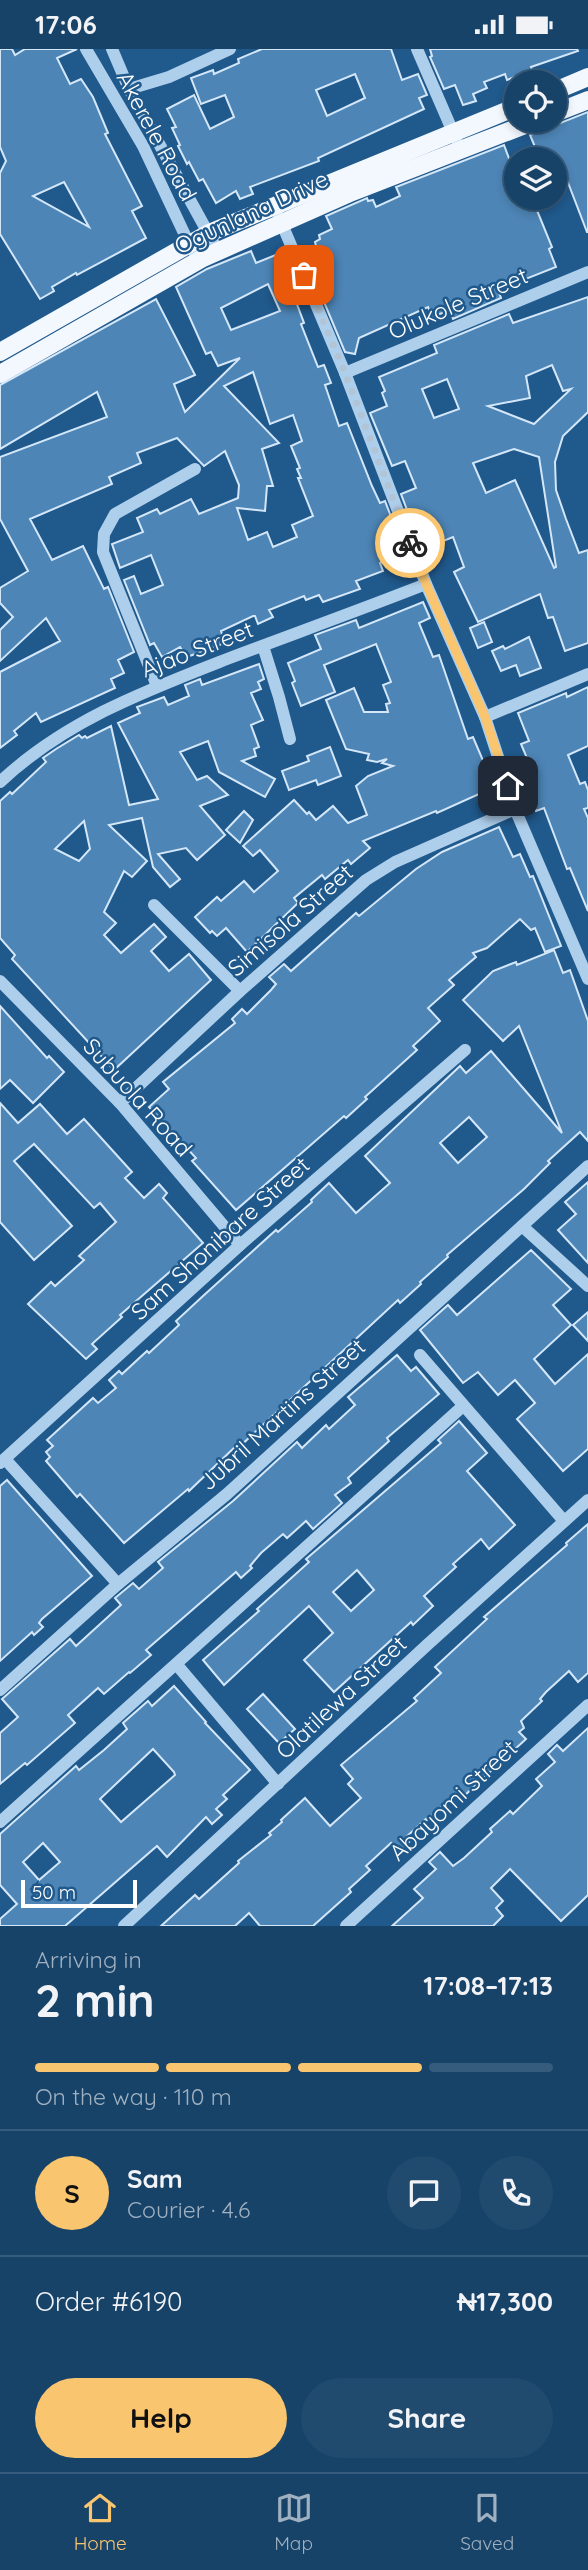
<!DOCTYPE html>
<html lang="en">
<head>
<meta charset="utf-8">
<style>
  body { margin:0; font-family:Quicksand,sans-serif; background:#214a6f; color:#f1f3f6; height:100vh; display:flex; flex-direction:column; font-size:26px; white-space:nowrap }
  * { box-sizing:border-box; margin:0 }
  p { font-size:23px; color:#9fb0c0 }
  .icon { flex:none; width:38px; height:38px; fill:none; stroke:currentColor; stroke-width:2; stroke-linecap:round; stroke-linejoin:round }
  .map { position:relative; height:1877px; overflow:hidden }
  .side { display:flex; flex-direction:column; background:#184369; flex:1 }
  .side>* { flex:none }
  .fabs { position:absolute; left:504px; top:21px; display:grid; gap:14px }
  .fabs a { display:grid; place-items:center; width:63px; height:63px; border-radius:50%; background:#184369; box-shadow:0 4px 10px #0003,0 0 0 2px #365c7d; font-size:35px }
  .scale { position:absolute; left:21px; bottom:18px; width:116px; box-sizing:border-box; padding-left:7px; border:4px solid #fff; border-top:0; font-size:19px; line-height:24px; white-space:nowrap; color:#fff; -webkit-text-stroke:5px #20598c; paint-order:stroke }
  .pin { position:absolute; display:grid; place-items:center; width:60px; height:60px; color:#fff; margin:-30px; border-radius:14px; box-shadow:0 4px 10px #0006 }
  .courier { position:absolute; display:grid; place-items:center; width:70px; height:70px; margin:-35px; border:5px solid #f9c56e; border-radius:50%; background:#fff; color:#222; box-shadow:0 2px 9px #0007 }
  .summary em { font-style:normal; font-weight:700 }
  .summary div { display:flex; flex-direction:column-reverse }
  .summary { display:flex; align-items:center; justify-content:space-between; height:119px; padding:0 35px }
  h1 { font-size:46px; font-weight:700; line-height:52px }
  .bar { display:grid; grid-template-columns:repeat(4,1fr); gap:10px 7px; align-content:center; height:84px; padding:0 35px }
  .bar i { height:9px; border-radius:5px; background:#365c7d }
  .bar .active { background:#f9c56e }
  .bar p { grid-column:span 4 }
  .line { display:flex; align-items:center; gap:18px; padding:0 35px; border-top:2px solid #365c7d }
  .line div { flex:1 }
  .round { display:grid; place-items:center; flex:none; width:74px; height:74px; border-radius:37px; background:#214a6f }
  .button { display:flex; gap:14px; margin-top:auto; padding:14px 35px }
  .button a { flex:1; height:80px; border-radius:42px; background:#f9c56e; color:#111; font-size:28px; font-weight:700; line-height:80px; text-align:center }
  .button a+a { background:#214a6f; color:#f1f3f6 }
  .status { display:flex; justify-content:space-between; align-items:center; height:49px; padding:0 35px; background:#184369; direction:ltr }
  .status svg { height:19px; fill:currentColor }
  .tab-bar { display:flex; justify-content:space-around; align-items:center; height:98px; border-top:2px solid #365c7d; background:#184369; font-size:19px; color:#9fb0c0 }
  .tab-bar a { display:grid; justify-items:center; gap:4px }
  .tab-bar .active { color:#f9c56e }
  .map>svg:first-child { display:block }
  .building { fill:#4d85b6; stroke:#d3e7f9; stroke-width:2; fill-rule:evenodd }
  .lines { fill:none; stroke-linecap:round; stroke-linejoin:round }
  .minor { stroke:#aecfec; stroke-width:12 }
  .major { stroke:#f3f8ff; stroke-width:18 }
  .done { stroke:#b1c5d7; stroke-width:7; stroke-dasharray:0 12.6 }
  .route { stroke:#f9c56e; stroke-width:9 }
  .labels { text-anchor:middle; dominant-baseline:central; stroke-width:5; stroke-linejoin:round; paint-order:stroke }
  .street-label { font-size:23px; fill:#fff; stroke:#20598c }
</style>
</head>
<body>
<div class="status"><b>17:06</b><svg viewBox="0 0 49 12"><path d="M0 12V9h3v3zM5 12V6h3v6zM10 12V3h3v9zM15 12V0h3v12zM26 1h20v11H26zM47 4h2v5h-2z"/></svg></div>
<div class="map">
<svg width="588" height="1877" viewBox="0 0 588 1877">
  <rect width="100%" height="100%" fill="#20598c"/>
  <g class="building">
    <path d="M0,0h12l3,6 10,-6h52l-20,9 13,26 11,-5 12,18 15,36 -3,1 37,72 -10,5 14,27 -69,37 -1,-2 -24,14 2,4 -14,8 -40,-65v-61l6,-12 -6,-14zM64,133l25,45 -56,-31z"/>
    <path d="M262,0h129l11,31 16,-6 9,21 -8,3 5,11 -106,49 1,3 -69,26 3,7 -13,5 -4,-8 -20,12 -13,-24 -4,2 -10,-19 -2,2 -9,-18 2,-1 -8,-17 4,-1 -9,-18 27,-14 16,34 24,-12 -9,-22 -24,9 -10,-26 22,-8 1,4 25,-11 -1,-4zM355,25l10,24 -38,18 -11,-26z"/>
    <polygon points="430,0 577,0 578,2 531,18 532,21 507,31 505,25 484,33 487,39 473,45 476,52 463,56 455,36 444,40 430,8 432,7"/>
    <polygon points="588,63 588,183 587,183 567,131 555,136 555,110 540,110 530,86"/>
    <polygon points="504,96 510,112 516,109 516,149 532,149 552,198 549,200 556,218 498,241 501,249 453,270 450,261 432,268 428,258 359,289 355,305 345,303 303,203 316,197 315,193 320,190 319,186 332,180 326,167 367,149 368,152 373,151 376,158 400,147 396,138"/>
    <path d="M251,202l5,12 22,-9 12,29h-1l15,40 -3,1 17,43 6,-2 7,18 -6,2 14,41 8,-3 25,63 8,17 5,-2 20,52 -25,10 3,8 -27,10 4,8 -37,13 -4,-7 -13,5 -2,-4 -35,14 4,7 -15,7 -3,-8h-2l-32,15 4,12 -38,14 -7,-10 -18,10 -8,-14 -4,2 -26,-65 10,-4 7,18 22,-9 -12,-30 -31,13 -8,-24 31,-12 -6,-14 20,-9 3,5 31,-15 8,15 39,-16 1,-13 -14,-34 -21,15 -27,-28 -40,15 4,10 -32,14 3,7 -82,35 22,41 31,-14 21,43 4,-2 26,65 -16,8 6,13 -13,6 4,9 -74,34 -5,-9 -22,18 3,4 -17,13v-76l60,-31 -14,-23 -46,43v-31l13,-13 -13,-14v-15l28,-17 -28,-52v-62l107,-40 -10,-25 -97,57v-64l156,-86 39,76 -21,9 11,28 55,-54 -22,8 -7,-14 -5,2 -30,-67 31,-18zM268,235l12,27 -49,19 -10,-22zM253,323l17,52 23,-9 9,26 -11,5 9,22 -3,1 4,9h-3l15,38 -21,9 5,12 -24,10 -6,-15 -19,8 -11,-32 28,3 2,-25h6l-11,-37 17,-6 -55,-57z"/>
    <path d="M588,248v115l-25,24 -8,26 1,28 10,29 13,34 9,-3v93l-23,8 -12,-34 -5,1 -8,-24 -62,28 -24,-50 10,-5 -11,-30 -25,10 -2,-2 -5,2 -20,-53 15,-6 -11,-27 -13,5 -22,-53 17,-7 -5,-13 3,-2 -6,-14 58,-24 -3,-8 75,-31 4,9zM552,316l11,26 8,-2 -37,35 -46,-18 42,-8 -4,-22zM447,330l12,30 -25,9 -12,-29zM514,400l25,8 17,110 -2,1 -39,-88 -29,13 -13,-30z"/>
    <polygon points="423,553 430,569 419,574 433,608 439,606 468,690 473,688 490,728 484,731 488,741 437,764 436,762 363,792 370,799 351,815 348,811 325,830 322,826 294,849 298,854 247,903 226,879 217,887 212,882 210,884 195,868 217,848 221,852 244,832 254,843 278,822 260,801 253,807 243,797 294,751 307,765 309,763 316,771 333,757 348,774 367,766 356,737 368,727 393,717 382,714 387,710 377,713 367,711 369,705 346,700 326,651 354,639 364,663 388,663 386,655 390,654 383,636 391,633 376,595 324,616 335,643 301,657 292,634 295,632 288,614 321,600 315,586 356,571 359,579"/>
    <polygon points="484,573 492,593 478,599 470,579"/>
    <polygon points="529,588 541,619 520,627 516,616 501,622 492,602 503,597 505,600"/>
    <path d="M259,615l5,15 -6,3 3,7 -10,4 12,27 -12,5 8,22 -5,2 2,7 -14,5 33,18 -10,18 -46,-25 -11,-31 -28,11 17,28 10,-4 21,19 -28,11 25,29 -28,25 -11,-12 -28,6 22,25 -10,8 -17,-20 -11,-49 -33,7 38,36 -15,16 -8,-6 -20,41 12,11 -12,12 17,18 33,-29 12,13 -15,14 18,20 20,-17 22,26 -97,90 -102,-111 3,-4 -15,-17v-137l10,-9 2,2 34,-32 -3,-4 13,-9 23,-14 3,3 3,-2 2,2 24,-12 18,79 29,-6 -40,-76 22,-10 -3,-6 27,-10 4,8 21,-9 -4,-11 15,-6 2,6zM84,772l6,28 -11,12 -24,-12z"/>
    <polygon points="588,638 588,697 568,706 580,735 585,733 588,741 588,759 584,760 588,769 588,862 570,819 567,820 544,759 536,762 521,726 532,721 521,695 529,692 518,664 566,644 567,648"/>
    <polygon points="330,698 341,727 318,736 316,731 289,741 282,722 309,712 307,707"/>
    <polygon points="244,762 253,771 240,794 226,781"/>
    <polygon points="499,778 513,808 520,805 530,828 533,827 561,897 545,903 535,879 531,881 520,870 487,899 473,904 476,908 449,931 454,936 428,959 440,972 413,997 417,1001 365,1048 367,1050 346,1069 344,1067 236,1161 192,1112 196,1109 149,1058 169,1040 163,1033 235,974 232,970 242,960 247,965 271,941 276,935 269,928 284,915 291,922 356,864 359,867 416,820 442,803"/>
    <path d="M554,901l9,23 7,-3 18,51v120l-8,-9 -32,29 2,2 -26,26 -77,66 1,2 -28,25 1,2 -21,19 -2,-3 -160,148 -2,-2 -47,45 -1,-2 -64,54 -44,-49 -3,3 -31,-36 4,-4 -4,-5 7,-6 -6,-6 46,-42 5,5 18,-15 -7,-8 10,-9 3,3 25,-23 2,2 30,-28 -3,-4 27,-25 73,-66 2,2 34,-30 -1,-2 18,-17 27,30 34,-30 -25,-27 95,-90 6,7 25,-22 71,82 -43,-107 -16,15 -40,-41 30,-29 23,-9 1,3zM469,1068l18,20 -29,26 -18,-20z"/>
    <polygon points="0,957 47,1009 49,1007 64,1023 33,1054 10,1031 0,1040"/>
    <polygon points="0,1054 18,1074 40,1055 67,1085 84,1070 132,1123 125,1129 144,1149 159,1135 167,1144 163,1149 203,1194 120,1266 122,1268 92,1295 97,1300 86,1310 28,1255 51,1233 55,1237 84,1211 79,1207 116,1173 100,1154 94,1159 34,1095 14,1112 72,1177 34,1211 0,1173"/>
    <polygon points="588,1133 588,1214 558,1181 576,1165 565,1153"/>
    <polygon points="531,1201 571,1240 553,1256 571,1276 534,1310 555,1335 588,1305 588,1400 563,1422 517,1370 535,1354 515,1331 498,1346 478,1323 463,1334 420,1281 448,1256 457,1266"/>
    <polygon points="588,1263 588,1292 573,1276"/>
    <polygon points="397,1306 411,1322 416,1318 439,1345 387,1389 389,1392 348,1429 351,1434 335,1446 342,1454 313,1480 306,1472 287,1489 283,1485 261,1504 250,1517 252,1519 241,1529 236,1523 146,1601 151,1606 130,1624 129,1623 104,1645 98,1639 68,1666 75,1674 27,1716 25,1714 0,1735 0,1684 18,1668 2,1650 70,1590 76,1597 121,1556 115,1549 133,1534 139,1540 163,1519 158,1513 233,1452 297,1393 302,1399 326,1376 329,1380 355,1356 348,1348"/>
    <path d="M459,1372l28,32 -20,18 48,54 -26,24 -8,-10 -28,25 3,3 -32,29 9,10 -20,19 -2,-3 -77,70 -30,-32 29,-27 -24,-27 -85,79 -21,-25 56,-49 -2,-2 52,-47 -3,-3 135,-116 -3,-3zM357,1521l17,20 -23,21 -18,-19z"/>
    <polygon points="7,1431 92,1527 42,1570 39,1574 43,1578 34,1586 32,1583 0,1612 0,1437"/>
    <polygon points="588,1475 588,1624 578,1633 569,1622 546,1643 540,1650 542,1652 521,1672 524,1679 519,1683 526,1690 465,1746 460,1741 427,1771 426,1770 405,1789 409,1793 399,1802 391,1794 366,1817 370,1821 349,1840 351,1843 313,1877 260,1877 249,1864 235,1877 161,1877 195,1846 199,1850 239,1814 238,1812 271,1786 269,1784 282,1773 281,1771 305,1749 330,1777 361,1749 348,1735 353,1730 341,1716 417,1652 414,1649 441,1624 435,1618 487,1570 484,1568 567,1496 566,1494"/>
    <path d="M174,1637l32,36 -1,1 45,47 -27,25 4,4 -11,10 6,6 -10,9 -6,-7 -39,40 -10,-11 -92,80h-65v-7l17,-15 -17,-19v-51l76,-68 3,4 25,-20 23,-21 -4,-6 25,-22 4,5zM153,1700l21,23 1,3 -54,47 -21,-23zM43,1794l17,19 -21,18 -16,-18z"/>
    <polygon points="263,1645 295,1680 279,1694 247,1660"/>
    <polygon points="588,1679 588,1846 561,1872 510,1820 491,1839 503,1852 496,1859 503,1867 493,1877 392,1877 423,1849 414,1840 436,1820 429,1813 440,1803 453,1817 464,1809 492,1783 490,1780 510,1762 513,1765 542,1737 536,1730 555,1713 548,1705 557,1696 563,1702"/>
  </g>
  <g class="lines">
    <g class="minor">
      <polyline points="86,0 143,97 192,201"/>
      <polyline points="112,0 129,40 218,202"/>
      <polyline points="417,0 456,90"/>
      <polyline points="129,40 169,28 230,0"/>
      <polyline points="279,168 345,324 426,535 485,668 515,760 588,930"/>
      <polyline points="345,324 588,223"/>
      <polyline points="263,597 279,648 290,690"/>
      <polyline points="157,637 103,503 104,485 115,465 195,420"/>
      <polyline points="485,668 588,625"/>
      <path d="M0,733c65,-61 145,-91 227,-123 66,-25 133,-49 199,-75"/>
      <polyline points="154,856 240,942"/>
      <polyline points="0,932 120,1054 240,1196"/>
      <polyline points="120,1054 240,942 366,831 395,813 515,760"/>
      <polyline points="522,1177 588,1237"/>
      <polyline points="420,1306 564,1472"/>
      <polyline points="5,1410 118,1535"/>
      <polyline points="0,1414 240,1196 465,1001"/>
      <polyline points="177,1616 278,1735"/>
      <polyline points="0,1641 118,1535 227,1445 588,1117"/>
      <polyline points="0,1773 463,1357"/>
      <polyline points="124,1877 427,1596 588,1451"/>
      <polyline points="346,1877 588,1656"/>
    </g>
    <g class="major">
      <polyline points="555,42 588,28"/>
      <polyline points="555,64 588,51"/>
      <polyline points="0,303 209,184 516,58"/>
      <polyline points="0,325 203,209 352,143 535,72"/>
    </g>
  </g>
  <g class="lines">
    <polyline class="done" points="304,226 345,324 410,494"/>
    <polyline class="route" points="410,494 426,535 485,668 508,737"/>
  </g>
  <g class="labels">
    <g class="street-label">
      <text transform="translate(157 87) rotate(62)">Akerele Road</text>
      <text transform="translate(251 163) rotate(-25)">Ogunlana Drive</text>
      <text transform="translate(458 254) rotate(-23)">Olukole Street</text>
      <text transform="translate(197 600) rotate(-21)">Ajao Street</text>
      <text transform="translate(290 871) rotate(-41)">Simisola Street</text>
      <text transform="translate(138 1048) rotate(48)">Subuola Road</text>
      <text transform="translate(220 1189) rotate(-42)">Sam Shonibare Street</text>
      <text transform="translate(282 1365) rotate(-42)">Jubril Martins Street</text>
      <text transform="translate(341 1648) rotate(-43)">Olatilewa Street</text>
      <text transform="translate(453 1751) rotate(-43)">Abayomi Street</text>
    </g>
  </g>
</svg>
<div class="fabs">
<a><svg class="icon" aria-label="locate" viewBox="0 0 24 24"><circle cx="12" cy="12" r="6"/><path d="M12 2v4M12 18v4M2 12h4M18 12h4"/></svg></a>
<a><svg class="icon" aria-label="layers" viewBox="0 0 24 24"><path d="M12 4l9 5-9 5-9-5zM3 14l9 5 9-5"/></svg></a>
</div>
<div class="scale">50 m</div>
<div class="pin" style="left:304px;top:226px;background:#ea580c"><svg class="icon" aria-label="bag" viewBox="0 0 24 24"><path d="M5 8h14l-1 12H6zM9 8a3 3 0 0 1 6 0"/></svg></div>
<div class="pin" style="left:508px;top:737px;background:#1f2937"><svg class="icon" aria-label="home" viewBox="0 0 24 24"><path d="M3 11l9-7 9 7M6 9v11h12V9"/></svg></div>
<div class="courier" style="left:410px;top:494px"><svg class="icon" aria-label="bike" viewBox="0 0 24 24"><circle cx="6" cy="16" r="4"/><circle cx="18" cy="16" r="4"/><path d="M6 16l4-8h5l3 8M10 8l3 8H6M13 5h3"/></svg></div>
</div>
<section class="side">
<div class="summary"><div><h1>2 min</h1><p>Arriving in</p></div><em>17:08–17:13</em></div>
<div class="bar"><i class="active"></i><i class="active"></i><i class="active"></i><i></i><p>On the way · 110 m</p></div>
<div class="line" style="height:126px"><b class="round" style="background:#f9c56e;color:#111">S</b><div><b>Sam</b><p>Courier · 4.6</p></div><a class="round"><svg class="icon" aria-label="chat" viewBox="0 0 24 24"><path d="M4 5h16v11H9l-5 4z"/></svg></a><a class="round"><svg class="icon" aria-label="phone" viewBox="0 0 24 24"><path d="M5 4h4l2 5-3 2q2 4 5 5l2-3 5 2v4C11 20 4 13 5 4z"/></svg></a></div>
<div class="line" style="height:91px"><div>Order #6190</div><b>₦17,300</b></div>
<div class="button"><a>Help</a><a>Share</a></div>
</section>
<nav class="tab-bar">
<a class="active"><svg class="icon" aria-label="home" viewBox="0 0 24 24"><path d="M3 11l9-7 9 7M6 9v11h12V9"/></svg>Home</a>
<a><svg class="icon" aria-label="map" viewBox="0 0 24 24"><path d="M3 6l6-2 6 2 6-2v14l-6 2-6-2-6 2zM9 4v14M15 6v14"/></svg>Map</a>
<a><svg class="icon" aria-label="saved" viewBox="0 0 24 24"><path d="M7 4h10v16l-5-4-5 4z"/></svg>Saved</a>
</nav>
</body>
</html>
